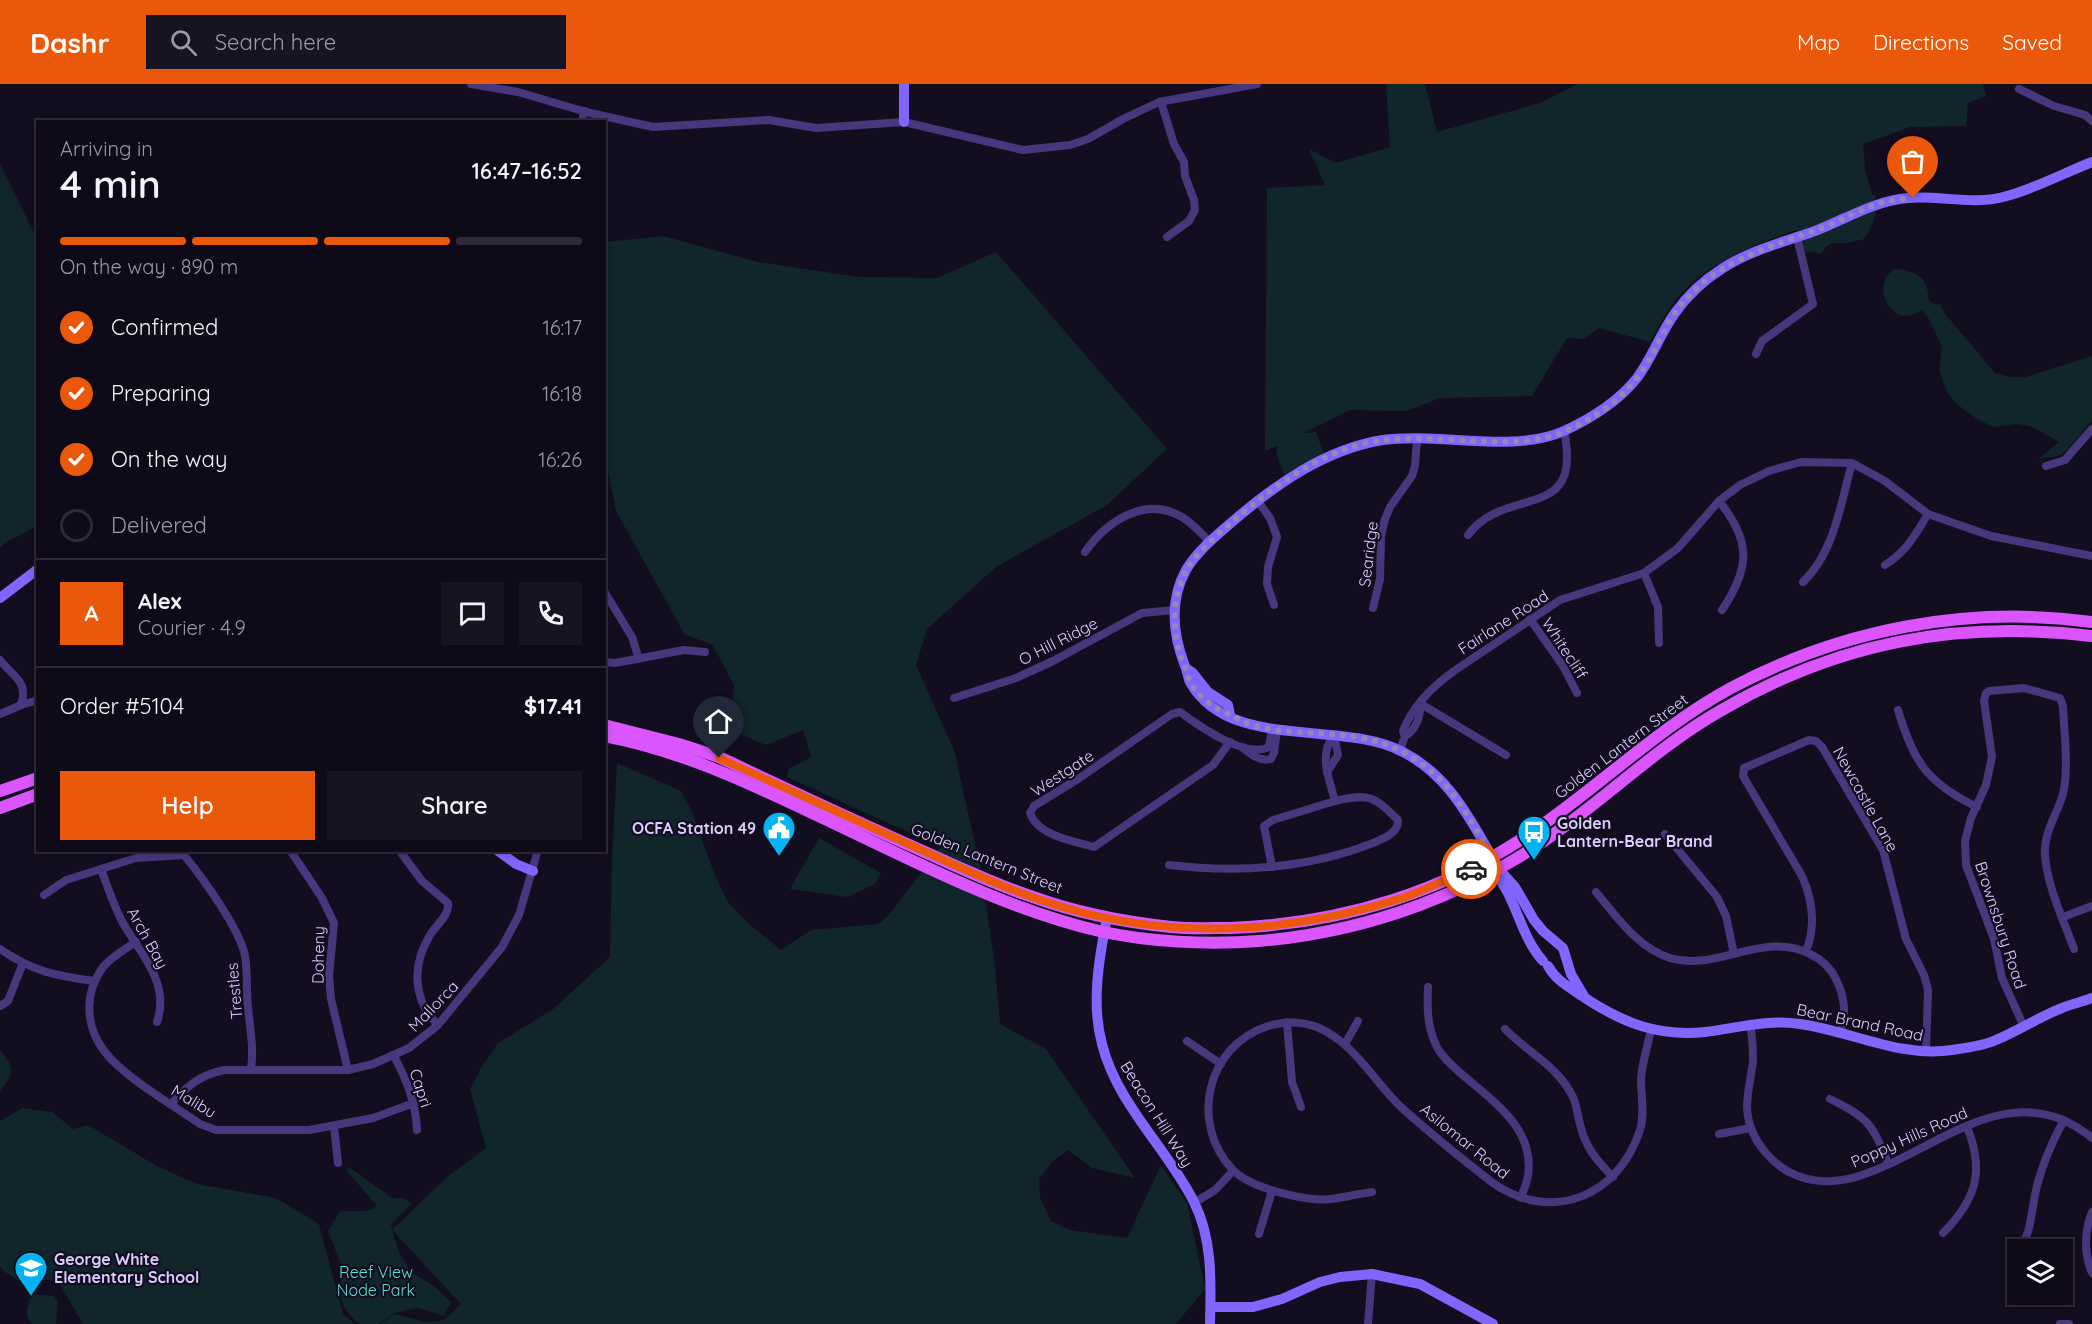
<!DOCTYPE html>
<html lang="en">
<head>
<meta charset="utf-8">
<style>
  body { margin:0; font-family:Quicksand,sans-serif; background:#171321; color:#f1f3f6; height:100vh; display:flex; flex-direction:column; font-size:22px; white-space:nowrap }
  * { box-sizing:border-box; margin:0 }
  p { font-size:20px; color:#9b9aa2 }
  .icon { flex:none; width:33px; height:33px; fill:none; stroke:currentColor; stroke-width:2; stroke-linecap:round; stroke-linejoin:round }
  .map { position:relative; flex:1; overflow:hidden }
  .drawer { position:absolute; left:36px; top:36px; width:570px; height:732px; display:flex; flex-direction:column; background:#0e0a18; border-radius:0px; box-shadow:0 3px 9px #0003,0 0 0 2px #2e2b37 }
  .drawer>* { flex:none }
  .buttons { position:absolute; left:2007px; top:1155px; display:grid; gap:12px }
  .buttons a { display:grid; place-items:center; width:66px; height:66px; border-radius:0px; background:#0e0a18; box-shadow:0 3px 9px #0003,0 0 0 2px #2e2b37; font-size:30px }
  .pin { position:absolute; display:grid; place-items:center; width:51px; height:51px; color:#fff; margin:-62px -26px; border-radius:50% 50% 50% 0; rotate:-45deg; box-shadow:0 0 6px #0007 }
  .pin .icon { rotate:45deg }
  .courier { position:absolute; display:grid; place-items:center; width:60px; height:60px; margin:-30px; border:4px solid #ea580c; border-radius:50%; background:#fff; color:#222; box-shadow:0 2px 8px #0007 }
  .summary em { font-style:normal; font-weight:600 }
  .summary div { display:flex; flex-direction:column-reverse }
  .summary { display:flex; align-items:center; justify-content:space-between; height:102px; padding:0 24px }
  h1 { font-size:39px; font-weight:600; line-height:45px }
  .bar { display:grid; grid-template-columns:repeat(4,1fr); gap:9px 6px; align-content:center; height:72px; padding:0 24px }
  .bar i { height:8px; border-radius:4px; background:#2e2b37 }
  .bar .selected { background:#ea580c }
  .bar p { grid-column:span 4 }
  .line { display:flex; align-items:center; gap:15px; padding:0 24px; border-top:2px solid #2e2b37 }
  .line div { flex:1 }
  .round { display:grid; place-items:center; flex:none; width:63px; height:63px; border-radius:0px; background:#171321 }
  ol { padding:0 24px; list-style:none }
  li { display:flex; align-items:center; gap:18px; height:66px }
  li p { margin-inline-start:auto }
  li .icon { padding:6px; border-radius:50%; background:#ea580c; color:#fff; stroke-width:4 }
  li:last-child { color:#9b9aa2 }
  li i { width:33px; height:33px; border:3px solid #2e2b37; border-radius:50% }
  .cta { display:flex; gap:12px; margin-top:auto; padding:12px 24px }
  .cta a { flex:1; height:69px; border-radius:0px; background:#ea580c; color:#fff; font-size:24px; font-weight:600; line-height:69px; text-align:center }
  .cta a+a { background:#171321; color:#f1f3f6 }
  header { display:flex; align-items:center; gap:36px; box-sizing:border-box; height:84px; padding:0 30px; background:#ea580c; color:#fff }
  header strong { font-size:28px }
  nav { display:flex; gap:33px; margin-inline-start:auto; font-size:21px }
  .search { width:420px; height:54px; background:#171321; display:flex; align-items:center; gap:15px; box-sizing:border-box; padding:0 21px; border-radius:0px; color:#9b9aa2; font-size:22px }
  .map>svg:first-child { display:block }
  .green { fill:#10262a }
  .lines { fill:none; stroke-linecap:round; stroke-linejoin:round }
  .street { stroke:#47387e; stroke-width:8 }
  .secondary { stroke:#8265fd; stroke-width:10 }
  .primary { stroke:#da55fd; stroke-width:12 }
  .done { stroke:#9489b0; stroke-width:6; stroke-dasharray:0 10.8 }
  .route { stroke:#ea580c; stroke-width:8 }
  .labels { text-anchor:middle; dominant-baseline:central; stroke-width:4.5; stroke-linejoin:round; paint-order:stroke }
  .street-label { font-size:16px; fill:#daccfe; stroke:#130d20 }
  .poi-label { font-size:16px; font-weight:bold; fill:#daccfe; stroke:#130d20; text-anchor:start }
  .park-label { font-size:16px; fill:#5addd2; stroke:#130d20 }
</style>
</head>
<body>
<header>
<strong>Dashr</strong>
<div class="search"><svg class="icon" aria-label="search" viewBox="0 0 24 24"><circle cx="10" cy="10" r="6"/><path d="M15 15l6 6"/></svg>Search here</div>
<nav><a>Map</a><a>Directions</a><a>Saved</a></nav>
</header>
<div class="map">
<svg width="2092" height="1240" viewBox="0 0 2092 1240">
  <rect width="100%" height="100%" fill="#130d20"/>
  <g class="green">
    <path d="M1386,0h39l12,48 103,-29 37,-19h406l3,12 -18,7 -2,23 -56,1 -47,17 2,26 7,25h3c2,20 0,27 -11,44 -5,1 -11,3 -16,4 -15,1 -18,-4 -27,11l-7,-2 -9,1 -9,-23c-44,16 -93,34 -122,72 -9,12 -16,27 -24,40l-51,-14 -15,11 -17,-1 -35,58 -92,2 -34,13 -56,-1 -47,23 13,-1 8,22 -39,20c-5,-10 -10,-18 -8,-28l-12,5 2,-263 58,-3 -16,-36 27,14 54,-16z"/>
    <polygon points="0,80 37,155 37,442 5,459 0,464"/>
    <polygon points="663,152 758,178 859,193 937,194 996,168 1167,365 1107,421 996,483 927,545 916,581 954,666 981,788 995,881 1000,940 1046,965 1135,1094 1092,1084 1068,1066 1053,1077 1039,1095 1040,1114 1051,1137 1069,1146 1127,1154 1161,1081 1187,1119 1205,1205 1176,1240 381,1240 394,1230 426,1238 444,1236 461,1220 392,1146 399,1168 411,1188 434,1202 451,1218 444,1232 418,1224 394,1229 379,1240 361,1240 354,1236 344,1223 339,1205 342,1192 340,1178 328,1147 340,1127 365,1127 375,1124 376,1121 346,1086 349,1083 392,1114 403,1114 412,1119 391,1141 392,1146 447,1093 486,1064 470,1005 481,984 498,959 552,926 610,873 612,773 617,679 681,707 692,728 713,786 727,817 749,840 781,866 811,846 878,840 887,833 941,763 787,693 788,685 811,673 803,646 766,661 730,646 734,601 712,560 685,551 616,427 607,382 604,381 605,158"/>
    <path d="M1895,185c11,0 27,5 31,16 2,5 2,11 3,16l7,4 4,-1 6,11 49,58 15,4h16l66,-21v64c-7,8 -23,31 -32,35 -7,3 -15,1 -23,5l22,-18 -29,-16 -14,-2 -23,3 -16,-8 -14,-10 -12,-11 -6,-11 -6,-17 3,-23 -13,-28 -7,-9c-30,23 -54,-28 -27,-41z"/>
    <polygon points="819,754 881,789 875,800 847,813 790,805"/>
    <path d="M0,966c15,19 16,20 0,41z"/>
    <polygon points="23,1024 52,1028 73,1045 88,1041 157,1082 197,1100 276,1114 319,1140 343,1230 355,1240 83,1240 59,1199 35,1193 19,1197 2,1186 0,1182 0,1037"/>
    <path d="M30,1210l24,2 4,5 -2,23h-23c-12,-10 -3,-18 -3,-30z"/>
  </g>
  <g class="lines">
    <g class="street">
      <polyline points="471,0 518,8 586,28 653,43 769,36 816,44 904,38 1023,66 1070,61 1088,55 1123,35 1159,18 1257,0"/>
      <polyline points="2019,5 2054,22 2085,31 2092,37"/>
      <polyline points="1161,18 1174,60 1184,78 1185,92 1194,116 1195,126 1189,137 1167,153"/>
      <polyline points="582,38 584,27"/>
      <polyline points="1756,270 1762,257 1813,220 1797,153"/>
      <polyline points="2046,382 2065,376 2092,345"/>
      <polyline points="1257,416 1270,434 1277,453 1268,483 1267,500 1274,521"/>
      <path d="M1719,417c33,41 31,67 3,109"/>
      <path d="M1468,451c38,-51 116,-11 96,-104"/>
      <path d="M1085,468c21,-30 60,-57 97,-35 10,6 19,16 28,25"/>
      <path d="M1885,481c22,-14 30,-30 43,-51"/>
      <polyline points="1644,489 1658,523 1659,559"/>
      <path d="M1803,498c31,-29 38,-79 49,-119"/>
      <polyline points="604,507 632,553 639,575"/>
      <polyline points="1373,524 1380,495 1381,453 1384,438 1390,423 1412,392 1415,382 1417,355"/>
      <polyline points="1530,535 1563,582 1577,609"/>
      <path d="M0,576c13,17 29,21 21,45"/>
      <polyline points="604,578 615,579 684,566 705,568"/>
      <polyline points="954,614 1016,594 1053,577 1142,529 1174,526"/>
      <polyline points="1421,620 1506,671"/>
      <path d="M1898,626c15,51 29,73 79,97"/>
      <polyline points="0,630 21,621 38,616"/>
      <path d="M1405,652c12,-6 15,-20 16,-32"/>
      <path d="M1230,658l-17,23 -119,82c-21,-6 -56,-11 -64,-34l4,-7 44,-27 94,-65 8,-2c19,14 66,47 89,35l3,-18"/>
      <path d="M1242,663c8,7 18,15 29,12l3,-6 3,-23"/>
      <path d="M1400,666l5,-14 -2,-5c9,-24 30,-45 51,-60l106,-71 84,-27 34,-25 41,-47 21,-16 29,-14 32,-9 51,1 33,18 43,33 63,22 101,20"/>
      <polyline points="1327,688 1338,671 1334,651"/>
      <polyline points="1665,750 1717,813 1726,832 1734,870"/>
      <polyline points="290,766 322,814 334,839 329,892 331,915 348,986"/>
      <path d="M399,766l23,31 26,22c2,12 -12,22 -18,32 -18,30 -18,64 8,90"/>
      <path d="M1169,781c69,8 138,4 204,-22 10,-4 26,-10 25,-23 -24,-24 -29,-27 -63,-19 -6,-23 -17,-46 -1,-66"/>
      <polyline points="1272,783 1264,742 1273,736 1335,717"/>
      <path d="M101,785c7,19 13,38 23,56 18,30 46,59 33,97"/>
      <path d="M1596,808c21,25 42,56 74,66 48,14 94,-28 140,-4 11,5 20,13 26,25 9,19 10,32 5,53"/>
      <path d="M44,811l22,-15 70,-22 48,-3c18,22 56,74 61,101 3,17 1,34 3,51 2,24 6,38 3,63"/>
      <polyline points="2063,833 2092,822"/>
      <path d="M136,858c-11,7 -25,15 -33,25 -19,26 -18,60 2,85 19,25 68,53 95,72l16,6h93l64,-12 41,-15"/>
      <path d="M0,865c32,22 56,27 94,32"/>
      <path d="M1806,867c10,-25 7,-50 -4,-75l-59,-100 1,-8 65,-28 7,1 6,6 61,103 23,89 18,36 4,15 -2,62"/>
      <path d="M1428,903c-1,20 -1,39 8,58 5,12 19,23 28,31 31,27 71,53 64,100 -1,7 -5,15 -7,22"/>
      <polyline points="0,922 8,917 23,879"/>
      <polyline points="1287,938 1292,998 1301,1023"/>
      <path d="M1750,940c2,11 3,24 3,36 -2,24 -11,44 -2,68 6,17 21,35 38,44 95,50 196,-123 303,-34"/>
      <path d="M2024,943l-22,-49 -8,-39 -28,-74 -1,-24 6,-23 15,-33 6,-28 -8,-56 2,-8 3,-2 35,-3 36,10 3,8c1,26 6,63 0,88 -6,21 -20,39 -18,62 3,32 18,63 29,93"/>
      <path d="M1505,945c22,23 53,37 68,68 4,9 5,21 8,31 5,20 17,34 32,49"/>
      <polyline points="1187,957 1221,980"/>
      <polyline points="1345,960 1358,937"/>
      <path d="M394,972c13,25 22,47 23,74"/>
      <path d="M1830,1015c39,19 42,25 58,64"/>
      <path d="M171,1020c16,-18 29,-29 53,-34h124l25,-6 36,-16 29,-23 64,-78 17,-32 19,-65"/>
      <polyline points="334,1042 338,1079"/>
      <polyline points="1719,1050 1751,1044"/>
      <path d="M1372,1108c-14,2 -27,5 -41,7 -24,3 -81,-11 -98,-29 -44,-46 -27,-124 35,-144 17,-5 33,-5 49,1 38,16 56,54 85,81 29,26 60,51 91,75 59,41 126,13 147,-53 5,-16 1,-35 1,-51 1,-17 7,-33 10,-50"/>
      <polyline points="1194,1119 1215,1106 1233,1087"/>
      <path d="M2092,1128c-8,19 -8,42 0,61"/>
      <path d="M1943,1149c33,-33 42,-62 24,-106"/>
      <polyline points="1259,1150 1272,1107"/>
      <path d="M2020,1166c11,-18 11,-36 15,-55 5,-25 17,-53 29,-75"/>
      <polyline points="2010,1180 2018,1170"/>
      <polyline points="1368,1240 1372,1190"/>
      <polyline points="2060,1240 2069,1240"/>
    </g>
    <g class="secondary">
      <polyline points="904,0 904,38"/>
      <polyline points="0,514 38,485"/>
      <polyline points="1187,585 1193,589 1208,608 1228,621 1230,631"/>
      <polyline points="497,766 516,780 533,787"/>
      <polyline points="1498,784 1515,803 1534,836 1543,847 1563,864 1571,890 1584,912"/>
      <path d="M1107,833c-8,42 -16,86 -5,127 15,60 65,104 92,158 19,38 17,81 16,122"/>
      <path d="M1543,877c-17,-19 -23,-43 -34,-66 -1,-2 -7,-12 -8,-14 -2,-5 -2,-11 -4,-16 -4,-8 -9,-15 -13,-22 -21,-37 -42,-71 -81,-91 -62,-33 -174,0 -213,-70 -2,-4 -3,-12 -5,-16 -12,-31 -16,-65 1,-96 11,-19 30,-34 46,-48 43,-37 93,-73 151,-82 57,-8 129,14 181,-9 28,-13 54,-29 73,-53 15,-20 23,-44 38,-65 12,-17 29,-33 48,-45 28,-18 61,-26 92,-37 31,-12 59,-30 93,-33 33,-3 66,8 99,-2 29,-8 57,-23 85,-34"/>
      <path d="M1548,882c9,16 23,22 37,32 38,25 74,39 120,34 32,-4 62,-13 95,-8 51,7 100,34 152,26 14,-2 31,-4 44,-10 22,-9 43,-23 66,-32 9,-4 20,-6 30,-10"/>
      <polyline points="1211,1223 1253,1223 1282,1215 1320,1198 1340,1193 1372,1190 1420,1200 1493,1240"/>
    </g>
    <g class="primary">
      <path d="M604,641l75,19 40,13c63,30 126,59 190,88 41,18 81,38 124,52 44,16 91,25 138,30 20,2 40,1 59,1 110,-4 218,-36 308,-100 65,-45 123,-102 193,-140 111,-59 237,-83 361,-66"/>
      <path d="M604,652c77,14 149,49 219,82 89,42 179,90 276,113 49,11 109,14 160,10 110,-9 218,-49 306,-115 52,-38 99,-83 155,-115 118,-69 237,-91 372,-75"/>
      <polyline points="0,707 38,694"/>
      <polyline points="0,724 38,710"/>
    </g>
  </g>
  <g class="lines">
    <path class="done" d="M1471,785l21,-12c-22,-37 -40,-76 -79,-99 -17,-11 -36,-18 -56,-21 -34,-5 -69,-3 -102,-11 -9,-2 -16,-7 -24,-11 -17,-7 -31,-16 -41,-33 -3,-7 -1,-6 -4,-13 -2,-7 -6,-12 -7,-19 -7,-26 -6,-55 7,-79 11,-19 30,-35 46,-49 43,-37 95,-76 153,-82 53,-6 112,9 163,-3 14,-3 30,-12 43,-19 25,-14 47,-37 61,-63 7,-13 13,-28 22,-41 38,-54 93,-65 150,-87 19,-7 37,-18 56,-24 11,-3 22,-4 33,-5"/>
    <path class="route" d="M719,674c69,31 138,63 207,94 48,22 96,44 147,58 109,30 225,22 332,-13 22,-8 44,-19 66,-28"/>
  </g>
  <defs>
    <g id="civic-pin" transform="scale(1.725)"><path d="M0 17L-7.5 6A9.5 9.5 0 1 1 7.5 6Z" fill="#04b3f3" stroke="#130d20"/><path d="M-.6-6.5H3V-4.5H.6V-3L4-1V1h2V6H-6V1h2V-1L-.6-3ZM-1.2 2.5V6h2.4V2.5Z" fill="#fff"/></g>
    <g id="bus-pin" transform="scale(1.725)"><path d="M0 17L-7.5 6A9.5 9.5 0 1 1 7.5 6Z" fill="#04b3f3" stroke="#130d20"/><path d="M-5-6H5V4H4V6H2V4H-2V6H-4V4H-5ZM-3.5-4V0h7V-4ZM-3.5 1.2v1.5H-2V1.2ZM2 1.2v1.5H3.5V1.2Z" fill="#fff"/></g>
    <g id="school-pin" transform="scale(1.725)"><path d="M0 17L-7.5 6A9.5 9.5 0 1 1 7.5 6Z" fill="#04b3f3" stroke="#130d20"/><path d="M0-5L7-2L0 1L-7-2ZM-4 1L0 2.5L4 1V4Q0 6-4 4Z" fill="#fff"/></g>
  </defs>
  <g fill-rule="evenodd">
    <use href="#civic-pin" x="779" y="744"/>
    <use href="#bus-pin" x="1534" y="748"/>
    <use href="#school-pin" x="31" y="1184"/>
  </g>
  <g class="labels">
    <g class="street-label">
      <text transform="translate(1368 470) rotate(-83)">Searidge</text>
      <text transform="translate(1503 538) rotate(-33)">Fairlane Road</text>
      <text transform="translate(1058 557) rotate(-27)">O Hill Ridge</text>
      <text transform="translate(1565 564) rotate(57)">Whitecliff</text>
      <text transform="translate(1621 662) rotate(-37)">Golden Lantern Street</text>
      <text transform="translate(1062 689) rotate(-33)">Westgate</text>
      <text transform="translate(1866 715) rotate(61)">Newcastle Lane</text>
      <text transform="translate(987 774) rotate(22)">Golden Lantern Street</text>
      <text transform="translate(2001 841) rotate(72)">Brownsbury Road</text>
      <text transform="translate(148 854) rotate(61)">Arch Bay</text>
      <text transform="translate(318 871) rotate(-89)">Doheny</text>
      <text transform="translate(234 907) rotate(-95)">Trestles</text>
      <text transform="translate(433 922) rotate(-46)">Mallorca</text>
      <text transform="translate(1860 938) rotate(12)">Bear Brand Road</text>
      <text transform="translate(421 1004) rotate(72)">Capri</text>
      <text transform="translate(194 1017) rotate(31)">Malibu</text>
      <text transform="translate(1157 1030) rotate(58)">Beacon Hill Way</text>
      <text transform="translate(1909 1053) rotate(-24)">Poppy Hills Road</text>
      <text transform="translate(1465 1057) rotate(39)">Asilomar Road</text>
    </g>
    <g class="poi-label">
      <text x="1557" y="739">Golden<tspan x="1557" dy="18">Lantern-Bear Brand</tspan></text>
      <text x="756" y="744" text-anchor="end">OCFA Station 49</text>
      <text x="54" y="1175">George White<tspan x="54" dy="18">Elementary School</tspan></text>
    </g>
    <g class="park-label">
      <text x="376" y="1188">Reef View<tspan x="376" dy="18">Node Park</tspan></text>
    </g>
  </g>
</svg>
<div class="buttons">
<a><svg class="icon" aria-label="layers" viewBox="0 0 24 24"><path d="M12 4l9 5-9 5-9-5zM3 14l9 5 9-5"/></svg></a>
</div>
<div class="pin" style="left:1913px;top:114px;background:#ea580c"><svg class="icon" aria-label="bag" viewBox="0 0 24 24"><path d="M5 8h14l-1 12H6zM9 8a3 3 0 0 1 6 0"/></svg></div>
<div class="pin" style="left:719px;top:674px;background:#1f2937"><svg class="icon" aria-label="home" viewBox="0 0 24 24"><path d="M3 11l9-7 9 7M6 9v11h12V9"/></svg></div>
<div class="courier" style="left:1471px;top:785px"><svg class="icon" aria-label="car" viewBox="0 0 24 24"><path d="M5 17H2v-5l4-1 3-4h7l3 4 3 1v5h-3M9 17h6M6 11h13"/><circle cx="7" cy="17" r="2"/><circle cx="17" cy="17" r="2"/></svg></div>
<section class="drawer">
<div class="summary"><div><h1>4 min</h1><p>Arriving in</p></div><em>16:47–16:52</em></div>
<div class="bar"><i class="selected"></i><i class="selected"></i><i class="selected"></i><i></i><p>On the way · 890 m</p></div>
<ol>
<li><svg class="icon" aria-label="check" viewBox="0 0 24 24"><path d="M5 12l5 5 9-10"/></svg>Confirmed<p>16:17</p></li>
<li><svg class="icon" aria-label="check" viewBox="0 0 24 24"><path d="M5 12l5 5 9-10"/></svg>Preparing<p>16:18</p></li>
<li><svg class="icon" aria-label="check" viewBox="0 0 24 24"><path d="M5 12l5 5 9-10"/></svg>On the way<p>16:26</p></li>
<li><i></i>Delivered</li>
</ol>
<div class="line" style="height:108px"><b class="round" style="background:#ea580c;color:#fff">A</b><div><b>Alex</b><p>Courier · 4.9</p></div><a class="round"><svg class="icon" aria-label="chat" viewBox="0 0 24 24"><path d="M4 5h16v11H9l-5 4z"/></svg></a><a class="round"><svg class="icon" aria-label="phone" viewBox="0 0 24 24"><path d="M5 4h4l2 5-3 2q2 4 5 5l2-3 5 2v4C11 20 4 13 5 4z"/></svg></a></div>
<div class="line" style="height:78px"><div>Order #5104</div><b>$17.41</b></div>
<div class="cta"><a>Help</a><a>Share</a></div>
</section>
</div>
</body>
</html>
